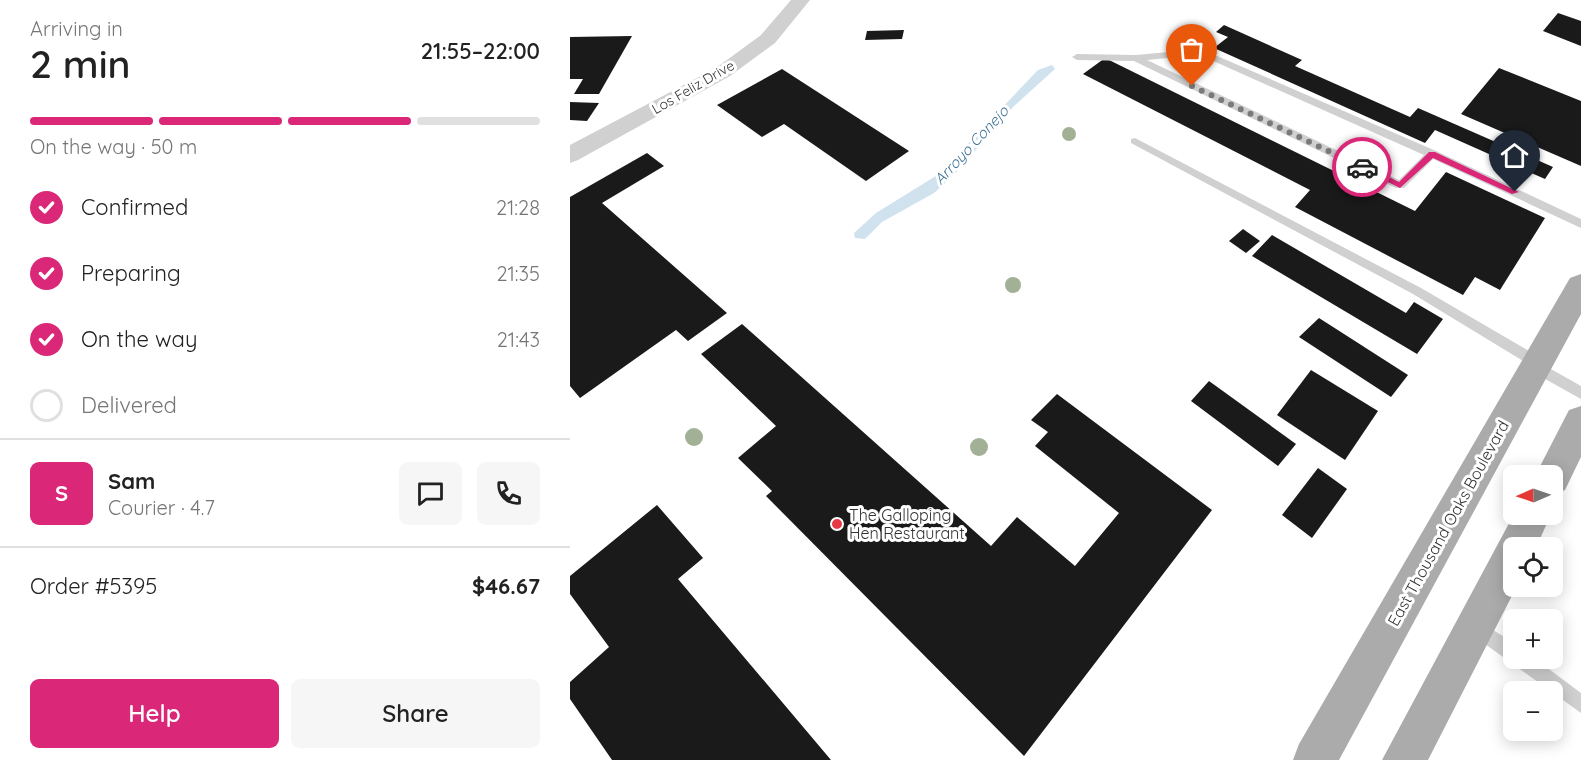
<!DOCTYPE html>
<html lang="en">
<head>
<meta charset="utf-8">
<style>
  body { margin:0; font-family:Quicksand,sans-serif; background:#f6f6f6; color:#222; height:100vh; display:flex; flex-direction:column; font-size:22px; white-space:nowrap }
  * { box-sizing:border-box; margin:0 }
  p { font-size:20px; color:#767676 }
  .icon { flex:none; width:33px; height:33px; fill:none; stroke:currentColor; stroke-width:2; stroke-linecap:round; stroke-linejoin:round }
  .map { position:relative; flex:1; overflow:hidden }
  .side { display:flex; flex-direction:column; background:#fff; width:570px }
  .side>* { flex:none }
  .needle { width:39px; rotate:268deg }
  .buttons { position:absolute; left:933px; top:465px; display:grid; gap:12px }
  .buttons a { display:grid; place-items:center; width:60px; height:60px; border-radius:9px; background:#fff; box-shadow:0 3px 15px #0003; font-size:30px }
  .pin { position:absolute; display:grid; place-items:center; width:51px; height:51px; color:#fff; margin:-62px -26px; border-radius:50% 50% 50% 0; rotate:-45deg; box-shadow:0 0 6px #0007 }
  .pin .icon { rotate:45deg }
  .courier { position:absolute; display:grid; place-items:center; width:60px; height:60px; margin:-30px; border:4px solid #db2777; border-radius:50%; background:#fff; color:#222; box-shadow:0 2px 8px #0007 }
  .overview em { font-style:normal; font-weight:600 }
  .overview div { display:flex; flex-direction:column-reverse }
  .overview { display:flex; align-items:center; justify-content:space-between; height:102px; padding:0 30px }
  h1 { font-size:39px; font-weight:600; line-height:45px }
  .bar { display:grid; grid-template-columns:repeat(4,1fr); gap:9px 6px; align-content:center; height:72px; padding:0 30px }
  .bar i { height:8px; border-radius:4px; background:#e0e0e0 }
  .bar .selected { background:#db2777 }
  .bar p { grid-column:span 4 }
  .line { display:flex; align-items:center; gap:15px; padding:0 30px; border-top:2px solid #e0e0e0 }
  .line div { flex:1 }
  .round { display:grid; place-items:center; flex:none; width:63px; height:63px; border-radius:9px; background:#f6f6f6 }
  ol { padding:0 30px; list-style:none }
  li { display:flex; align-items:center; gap:18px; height:66px }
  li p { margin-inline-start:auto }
  li .icon { padding:6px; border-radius:50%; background:#db2777; color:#fff; stroke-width:4 }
  li:last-child { color:#767676 }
  li i { width:33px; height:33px; border:3px solid #e0e0e0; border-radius:50% }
  .primary-button { display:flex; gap:12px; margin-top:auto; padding:12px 30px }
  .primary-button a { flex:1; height:69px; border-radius:9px; background:#db2777; color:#fff; font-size:24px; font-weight:600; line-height:69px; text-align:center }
  .primary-button a+a { background:#f6f6f6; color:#222 }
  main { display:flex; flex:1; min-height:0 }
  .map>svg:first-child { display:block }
  .water { fill:#cfe2ee }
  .building { fill:#1a1a1a }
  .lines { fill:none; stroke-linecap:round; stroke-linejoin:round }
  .lane { fill:#d0d0d0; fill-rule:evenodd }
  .street { fill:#d0d0d0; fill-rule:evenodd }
  .primary { fill:#ababab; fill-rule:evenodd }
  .tree { fill:#a2b095 }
  .route { fill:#db2777 }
  .done { stroke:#7a7a7a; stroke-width:6; stroke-dasharray:0 10.8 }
  .poi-dot { fill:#e63946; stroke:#fff; stroke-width:2 }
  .labels { text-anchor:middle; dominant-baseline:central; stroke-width:6; stroke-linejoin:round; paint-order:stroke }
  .far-street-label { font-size:14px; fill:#333; stroke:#fff }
  .far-water-label { font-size:15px; font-style:italic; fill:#3f7597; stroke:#fff }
  .poi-label { font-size:16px; fill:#333; stroke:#fff; text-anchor:start }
  .street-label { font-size:16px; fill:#333; stroke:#fff }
</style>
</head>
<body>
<main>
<section class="side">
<div class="overview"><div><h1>2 min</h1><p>Arriving in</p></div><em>21:55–22:00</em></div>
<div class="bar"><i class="selected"></i><i class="selected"></i><i class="selected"></i><i></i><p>On the way · 50 m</p></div>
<ol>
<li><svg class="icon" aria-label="check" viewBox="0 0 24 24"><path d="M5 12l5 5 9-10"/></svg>Confirmed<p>21:28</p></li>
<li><svg class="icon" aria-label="check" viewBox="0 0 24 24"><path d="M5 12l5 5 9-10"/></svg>Preparing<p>21:35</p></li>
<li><svg class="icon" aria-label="check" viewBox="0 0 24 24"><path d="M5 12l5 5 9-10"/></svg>On the way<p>21:43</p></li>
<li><i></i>Delivered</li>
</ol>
<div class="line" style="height:108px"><b class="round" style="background:#db2777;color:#fff">S</b><div><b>Sam</b><p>Courier · 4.7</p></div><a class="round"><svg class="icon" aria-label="chat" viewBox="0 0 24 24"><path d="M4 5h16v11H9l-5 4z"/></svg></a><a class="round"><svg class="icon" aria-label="phone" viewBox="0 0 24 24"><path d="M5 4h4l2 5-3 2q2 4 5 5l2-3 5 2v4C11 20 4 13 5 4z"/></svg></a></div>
<div class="line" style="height:78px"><div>Order #5395</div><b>$46.67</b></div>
<div class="primary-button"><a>Help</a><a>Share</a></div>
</section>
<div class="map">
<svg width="1011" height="760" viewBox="0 0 1011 760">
  <rect width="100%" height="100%" fill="#fff"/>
  <polygon class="water" points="482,65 485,69 444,106 384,175 364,193 312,222 295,239 285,238 284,233 306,213 369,174 468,70"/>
  <g class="building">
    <polygon points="988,13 1011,21 1011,46 973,31"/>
    <polygon points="654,25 732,60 725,66 840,117 848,108 983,167 975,179 865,130 855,143 644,48 658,37 646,32"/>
    <polygon points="334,30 332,39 295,40 297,31"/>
    <polygon points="62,36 29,94 4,94 13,79 0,79 0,37"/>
    <polygon points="535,58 845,211 876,172 975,218 930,290 905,277 893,295 725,207 740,190 513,74"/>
    <polygon points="929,68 1011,101 1011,166 891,114"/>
    <polygon points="212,69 339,151 296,181 214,124 192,137 147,105"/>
    <polygon points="0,102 29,103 17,121 0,120"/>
    <polygon points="77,153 94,166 32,203 157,313 118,341 106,330 10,398 0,386 0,197"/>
    <polygon points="673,229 690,241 676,253 659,241"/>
    <polygon points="702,235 836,313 844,302 873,319 847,354 682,256"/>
    <polygon points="749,318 838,375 821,397 729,337"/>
    <polygon points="172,324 421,546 447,517 505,566 549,513 465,446 478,432 461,420 487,394 642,510 454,756 196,496 202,491 168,458 206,426 131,354"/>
    <polygon points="741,370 808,411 775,460 707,415"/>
    <polygon points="639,381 726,444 708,466 621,401"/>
    <polygon points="748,468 777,489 742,538 712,515"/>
    <polygon points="87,505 133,558 108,579 261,760 42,760 0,699 0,682 39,647 0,594 0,576"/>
  </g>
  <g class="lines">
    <g class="lane">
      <path d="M631,49l235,102 145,68v9l-148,-69 -29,29h-8l-262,-127 -57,-1 -5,-3 5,-3 59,1zM630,55l224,100 -25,25 -252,-120z"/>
      <polygon points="565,138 851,288 971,358 972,364 1011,386 1011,399 959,370 958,364 843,294 561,143 561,139"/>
      <polygon points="907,620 944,643 944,658 964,658 1011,693 1011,713 901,634 899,628 901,622"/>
    </g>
    <polygon class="street" points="221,0 240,0 205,43 160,76 8,160 0,163 0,145 146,68 191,35"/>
    <g class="primary">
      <polygon points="1011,274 1011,314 769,760 723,760 729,744 1000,278"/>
      <polygon points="1011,406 1011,457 995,490 982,495 982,476 965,476 999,410"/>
      <polygon points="944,514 981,514 966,548 944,548 944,586 947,586 858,760 812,760"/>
    </g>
  </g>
  <g class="tree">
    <circle cx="499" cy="134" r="7"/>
    <circle cx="443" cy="285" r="8"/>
    <circle cx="124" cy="437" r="9"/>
    <circle cx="409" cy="447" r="9"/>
  </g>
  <polygon class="route" points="859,152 865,152 949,192 942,194 863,158 830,188 788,167 795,165 829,182"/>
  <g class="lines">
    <polyline class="done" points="622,86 792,167"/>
  </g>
  <circle class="poi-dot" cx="267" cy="524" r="6"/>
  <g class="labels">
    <g class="far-street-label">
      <text transform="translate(123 87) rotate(-30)">Los Feliz Drive</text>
    </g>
    <g class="far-water-label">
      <text transform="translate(401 145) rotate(-47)">Arroyo Conejo</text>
    </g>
    <g class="poi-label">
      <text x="279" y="515">The Galloping<tspan x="279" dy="18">Hen Restaurant</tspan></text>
    </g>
    <g class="street-label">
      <text transform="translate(878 523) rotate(-61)">East Thousand Oaks Boulevard</text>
    </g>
  </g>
</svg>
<div class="buttons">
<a><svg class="needle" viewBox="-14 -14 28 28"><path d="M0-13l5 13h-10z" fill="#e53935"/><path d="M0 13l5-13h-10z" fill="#767676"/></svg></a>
<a><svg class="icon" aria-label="locate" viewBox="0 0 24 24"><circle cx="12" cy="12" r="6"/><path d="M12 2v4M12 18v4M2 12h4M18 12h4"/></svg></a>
<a>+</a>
<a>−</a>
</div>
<div class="pin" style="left:622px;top:86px;background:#ea580c"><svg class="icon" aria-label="bag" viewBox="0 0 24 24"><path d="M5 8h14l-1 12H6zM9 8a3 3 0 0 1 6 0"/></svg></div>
<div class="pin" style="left:945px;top:192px;background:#1f2937"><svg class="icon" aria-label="home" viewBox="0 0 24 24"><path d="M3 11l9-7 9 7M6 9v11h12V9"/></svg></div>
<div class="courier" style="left:792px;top:167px"><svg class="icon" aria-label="car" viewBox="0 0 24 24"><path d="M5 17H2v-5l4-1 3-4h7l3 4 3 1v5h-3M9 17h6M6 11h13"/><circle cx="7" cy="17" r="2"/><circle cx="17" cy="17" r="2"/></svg></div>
</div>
</main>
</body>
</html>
